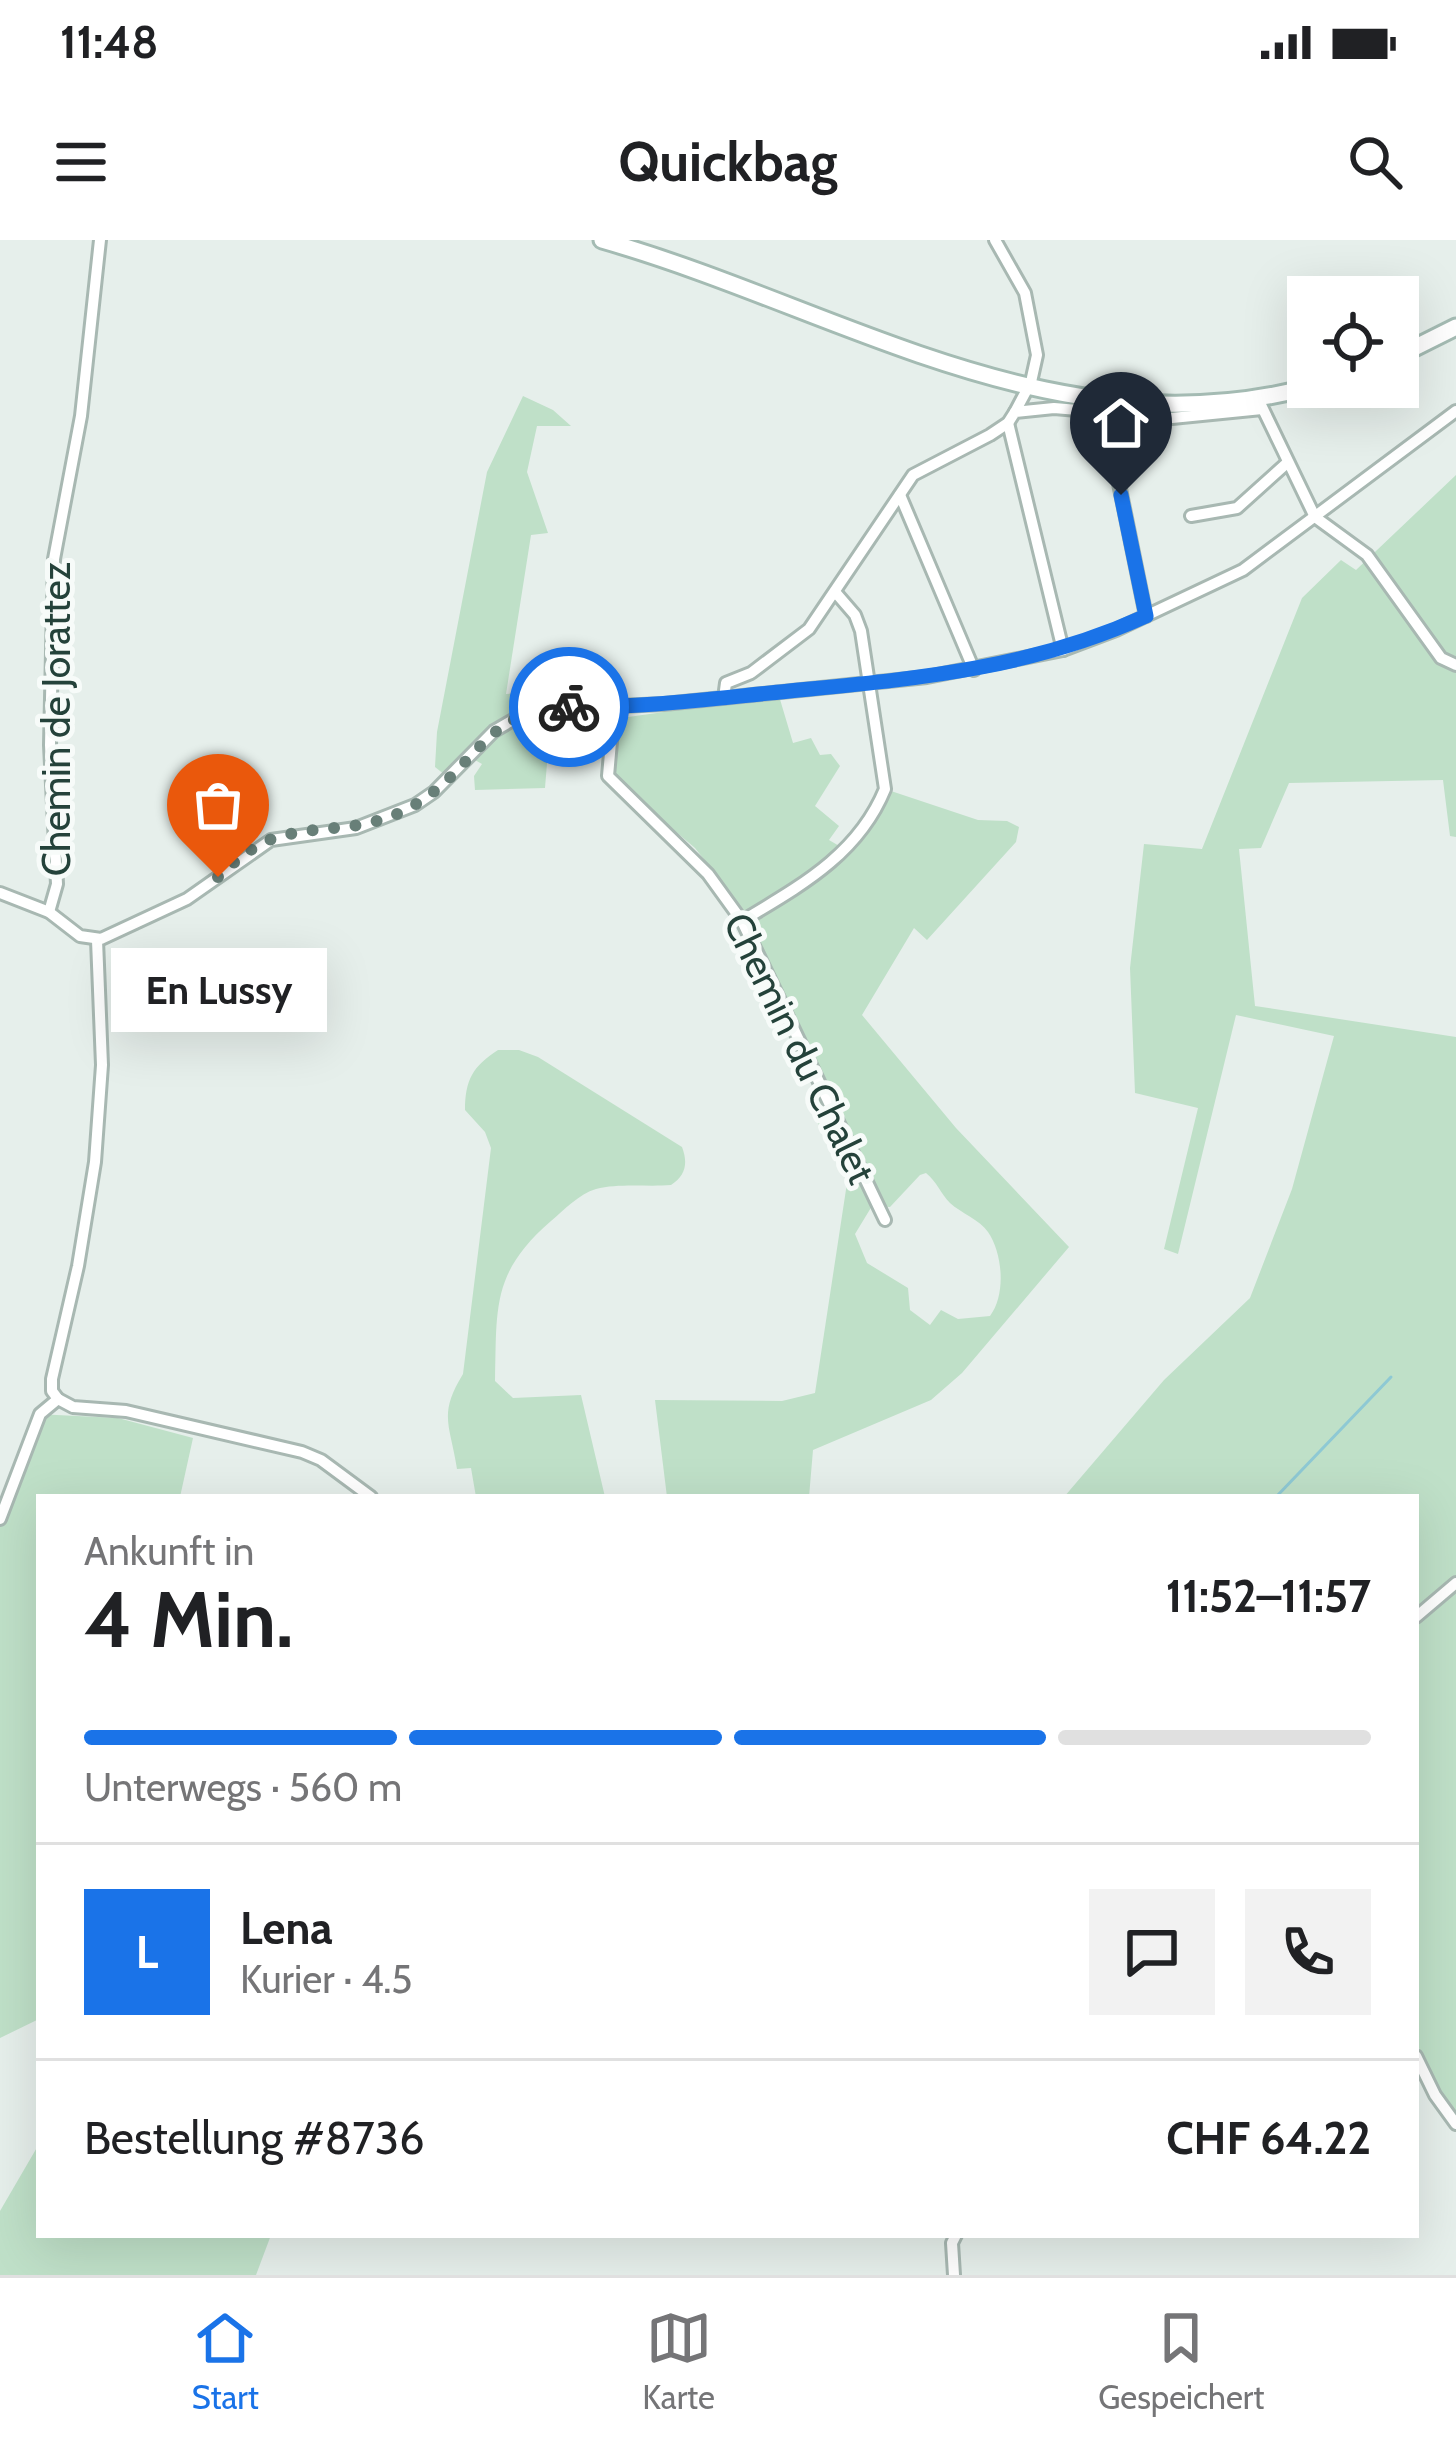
<!DOCTYPE html>
<html lang="de">
<head>
<meta charset="utf-8">
<style>
  body { margin:0; font-family:Cabin,sans-serif; background:#f2f2f2; color:#202124; height:100vh; display:flex; flex-direction:column; font-size:45px; white-space:nowrap }
  * { box-sizing:border-box; margin:0 }
  p { font-size:39px; color:#757577 }
  .icon { flex:none; width:66px; height:66px; fill:none; stroke:currentColor; stroke-width:2; stroke-linecap:round; stroke-linejoin:round }
  .map { position:relative; flex:1; overflow:hidden }
  .drawer { position:absolute; left:36px; top:1254px; width:1383px; height:744px; display:flex; flex-direction:column; background:#fff; border-radius:0px; box-shadow:0 12px 48px #0002 }
  .drawer>* { flex:none }
  .tools { position:absolute; left:1287px; top:36px; display:grid; gap:24px }
  .tools a { display:grid; place-items:center; width:132px; height:132px; border-radius:0px; background:#fff; box-shadow:0 12px 48px #0002; font-size:60px }
  .pin { position:absolute; display:grid; place-items:center; width:102px; height:102px; color:#fff; margin:-123px -51px; border-radius:50% 50% 50% 0; rotate:-45deg; box-shadow:0 0 12px #0007 }
  .pin .icon { rotate:45deg }
  .courier { position:absolute; display:grid; place-items:center; width:120px; height:120px; margin:-60px; border:9px solid #1a73e8; border-radius:50%; background:#fff; color:#222; box-shadow:0 3px 15px #0007 }
  .bubble { position:absolute; height:84px; border-radius:0px; background:#fff; box-shadow:0 12px 48px #0002; font-size:39px; font-weight:800; line-height:84px; text-align:center }
  .overview em { font-style:normal; font-weight:800 }
  .overview div { display:flex; flex-direction:column-reverse }
  .overview { display:flex; align-items:center; justify-content:space-between; height:204px; padding:0 48px }
  h1 { font-size:78px; font-weight:800; line-height:90px }
  .bar { display:grid; grid-template-columns:repeat(4,1fr); gap:18px 12px; align-content:center; height:144px; padding:0 48px }
  .bar i { height:15px; border-radius:9px; background:#e0e0e0 }
  .bar .active { background:#1a73e8 }
  .bar p { grid-column:span 4 }
  .line { display:flex; align-items:center; gap:30px; padding:0 48px; border-top:3px solid #e0e0e0 }
  .line div { flex:1 }
  .round { display:grid; place-items:center; flex:none; width:126px; height:126px; border-radius:0px; background:#f2f2f2 }
  .status { display:flex; justify-content:space-between; align-items:center; height:84px; padding:0 60px; background:#fff; direction:ltr }
  .status svg { height:33px; fill:currentColor }
  header { display:flex; justify-content:space-between; align-items:center; height:156px; padding:0 48px; background:#fff; font-size:54px; font-weight:800 }
  .tabs { display:flex; justify-content:space-around; align-items:center; height:168px; border-top:3px solid #e0e0e0; background:#fff; font-size:33px; color:#757577 }
  .tabs a { display:grid; justify-items:center; gap:6px }
  .tabs .active { color:#1a73e8 }
  .map>svg:first-child { display:block }
  .green { fill:#bfe0c8; fill-rule:evenodd }
  .lines { fill:none; stroke-linecap:round; stroke-linejoin:round }
  .stream { stroke:#8ec9d4; stroke-width:3 }
  .street-casing { stroke:#a8b8b2; stroke-width:16 }
  .secondary-casing { stroke:#a4bbb3; stroke-width:21 }
  .street { stroke:#fff; stroke-width:10 }
  .secondary { stroke:#fff; stroke-width:15 }
  .done { stroke:#687f78; stroke-width:12; stroke-dasharray:0 21.6 }
  .route { stroke:#1a73e8; stroke-width:15 }
  .labels { text-anchor:middle; dominant-baseline:central; stroke-width:10; stroke-linejoin:round; paint-order:stroke }
  .street-label { font-size:39px; fill:#24423a; stroke:#f7fbf9 }
</style>
</head>
<body>
<div class="status"><b>11:48</b><svg viewBox="0 0 49 12"><path d="M0 12V9h3v3zM5 12V6h3v6zM10 12V3h3v9zM15 12V0h3v12zM26 1h20v11H26zM47 4h2v5h-2z"/></svg></div>
<header><svg class="icon" aria-label="menu" viewBox="0 0 24 24"><path d="M4 6h16M4 12h16M4 18h16"/></svg>Quickbag<svg class="icon" aria-label="search" viewBox="0 0 24 24"><circle cx="10" cy="10" r="6"/><path d="M15 15l6 6"/></svg></header>
<div class="map">
<svg width="1456" height="2035" viewBox="0 0 1456 2035">
  <rect width="100%" height="100%" fill="#e6efeb"/>
  <g class="green">
    <polygon points="523,156 553,170 571,186 537,186 527,232 548,293 531,295 506,454 548,451 583,455 584,473 551,474 545,548 475,550 474,536 482,524 468,516 445,535 435,527 437,492 487,232"/>
    <polygon points="1456,235 1456,597 1450,596 1443,540 1289,543 1261,608 1239,609 1255,766 1456,797 1456,1874 1448,1866 1416,1802 1416,1257 1064,1257 1164,1140 1250,1058 1292,949 1334,796 1236,775 1178,1014 1164,1009 1198,868 1135,853 1130,728 1144,604 1202,609 1302,358 1341,320 1356,330"/>
    <path d="M779,456l14,47 18,-5 9,17 11,-1 9,12 -25,40 24,20 -10,14 17,10 39,-61 93,31 29,1 12,6 -3,15 -89,98 -13,-12 -52,87 94,113 113,119 -107,126 -31,27 -118,50 -4,47h-142l-12,-97 127,1 33,-8 32,-210 -35,-72 12,-29 -75,-165 -54,-69 -79,-67 -6,-15 11,-48zM926,933c11,9 15,21 24,30 11,10 30,17 38,29 15,22 18,63 2,84l-32,3 -17,-9 -11,15 -20,-15 -2,-22 -41,-25 -12,-29 17,-28 18,1 30,-32z"/>
    <path d="M498,810h21l19,7 144,90c6,16 4,28 -11,38 -23,2 -53,-2 -75,4 -17,5 -32,21 -45,32 -60,52 -54,87 -56,160l18,17 68,-3 24,102h-129l-5,-29 -14,1c-7,-45 -19,-54 6,-95l28,-226 -6,-16 -20,-22c0,-30 8,-44 33,-60z"/>
    <polygon points="36,1174 118,1178 193,1198 180,1257 39,1257 39,1779 0,1798 0,1267"/>
    <polygon points="39,1904 39,1995 271,1995 256,2035 0,2035 0,1971"/>
  </g>
  <g class="lines">
    <polyline class="stream" points="1276,1257 1391,1137"/>
    <g class="street-casing">
      <g id="street">
        <polyline points="995,0 1025,53 1037,115 1031,142 1015,172"/>
        <polyline points="1261,165 1315,277 1367,315 1441,418 1456,425"/>
        <polyline points="1105,175 1146,376"/>
        <polyline points="1008,183 1063,410"/>
        <polyline points="900,255 974,430"/>
        <polyline points="1191,276 1237,268 1287,223"/>
        <polyline points="724,458 726,443 751,433 809,389 913,235 990,195 1008,183 1015,172 1054,168 1172,178 1262,169"/>
        <polyline points="614,468 608,536 708,634 742,681 885,980"/>
        <polyline points="0,653 49,672 80,696 101,699 187,659 271,600 356,588 415,565 434,552 494,491 530,470 664,464 927,437 1063,410 1116,390 1243,330 1456,171"/>
        <polyline points="49,672 57,644 50,505 54,319 81,176 100,0"/>
        <path d="M742,681c58,-35 116,-66 143,-132l-24,-158 -6,-16 -19,-22"/>
        <polyline points="58,1159 52,1151 52,1139 78,1026 95,922 102,825 97,700"/>
        <polyline points="58,1159 73,1167 126,1171 302,1212 321,1220 371,1257"/>
        <polyline points="0,1279 40,1174 58,1159"/>
        <polyline points="1416,1377 1456,1343"/>
        <polyline points="1416,1816 1435,1855 1456,1884"/>
        <polyline points="954,2035 952,2003 956,1995"/>
      </g>
    </g>
    <g class="secondary-casing">
      <g id="secondary">
        <path d="M602,0c238,68 451,214 708,147"/>
        <polyline points="1398,116 1456,87"/>
      </g>
    </g>
    <use href="#street" class="street"/>
    <use href="#secondary" class="secondary"/>
  </g>
  <g class="lines">
    <path class="done" d="M218,637c16,-15 33,-30 54,-38 49,-17 92,-3 144,-35 60,-36 71,-97 153,-97"/>
    <path class="route" d="M569,467c71,1 140,-8 211,-15 130,-13 245,-21 366,-76l-25,-121"/>
  </g>
  <g class="labels">
    <g class="street-label">
      <text transform="translate(56 479) rotate(-90)">Chemin de Jorattez</text>
      <text transform="translate(800 808) rotate(64)">Chemin du Chalet</text>
    </g>
  </g>
</svg>
<div class="tools">
<a><svg class="icon" aria-label="locate" viewBox="0 0 24 24"><circle cx="12" cy="12" r="6"/><path d="M12 2v4M12 18v4M2 12h4M18 12h4"/></svg></a>
</div>
<div class="pin" style="left:218px;top:637px;background:#ea580c"><svg class="icon" aria-label="bag" viewBox="0 0 24 24"><path d="M5 8h14l-1 12H6zM9 8a3 3 0 0 1 6 0"/></svg></div>
<div class="pin" style="left:1121px;top:255px;background:#1f2937"><svg class="icon" aria-label="home" viewBox="0 0 24 24"><path d="M3 11l9-7 9 7M6 9v11h12V9"/></svg></div>
<div class="courier" style="left:569px;top:467px"><svg class="icon" aria-label="bike" viewBox="0 0 24 24"><circle cx="6" cy="16" r="4"/><circle cx="18" cy="16" r="4"/><path d="M6 16l4-8h5l3 8M10 8l3 8H6M13 5h3"/></svg></div>
<div class="bubble" style="left:111px;top:708px;width:216px">En Lussy</div>
<section class="drawer">
<div class="overview"><div><h1>4 Min.</h1><p>Ankunft in</p></div><em>11:52–11:57</em></div>
<div class="bar"><i class="active"></i><i class="active"></i><i class="active"></i><i></i><p>Unterwegs · 560 m</p></div>
<div class="line" style="height:216px"><b class="round" style="background:#1a73e8;color:#fff">L</b><div><b>Lena</b><p>Kurier · 4.5</p></div><a class="round"><svg class="icon" aria-label="chat" viewBox="0 0 24 24"><path d="M4 5h16v11H9l-5 4z"/></svg></a><a class="round"><svg class="icon" aria-label="phone" viewBox="0 0 24 24"><path d="M5 4h4l2 5-3 2q2 4 5 5l2-3 5 2v4C11 20 4 13 5 4z"/></svg></a></div>
<div class="line" style="height:156px"><div>Bestellung #8736</div><b>CHF 64.22</b></div>
</section>
</div>
<nav class="tabs">
<a class="active"><svg class="icon" aria-label="home" viewBox="0 0 24 24"><path d="M3 11l9-7 9 7M6 9v11h12V9"/></svg>Start</a>
<a><svg class="icon" aria-label="map" viewBox="0 0 24 24"><path d="M3 6l6-2 6 2 6-2v14l-6 2-6-2-6 2zM9 4v14M15 6v14"/></svg>Karte</a>
<a><svg class="icon" aria-label="saved" viewBox="0 0 24 24"><path d="M7 4h10v16l-5-4-5 4z"/></svg>Gespeichert</a>
</nav>
</body>
</html>
